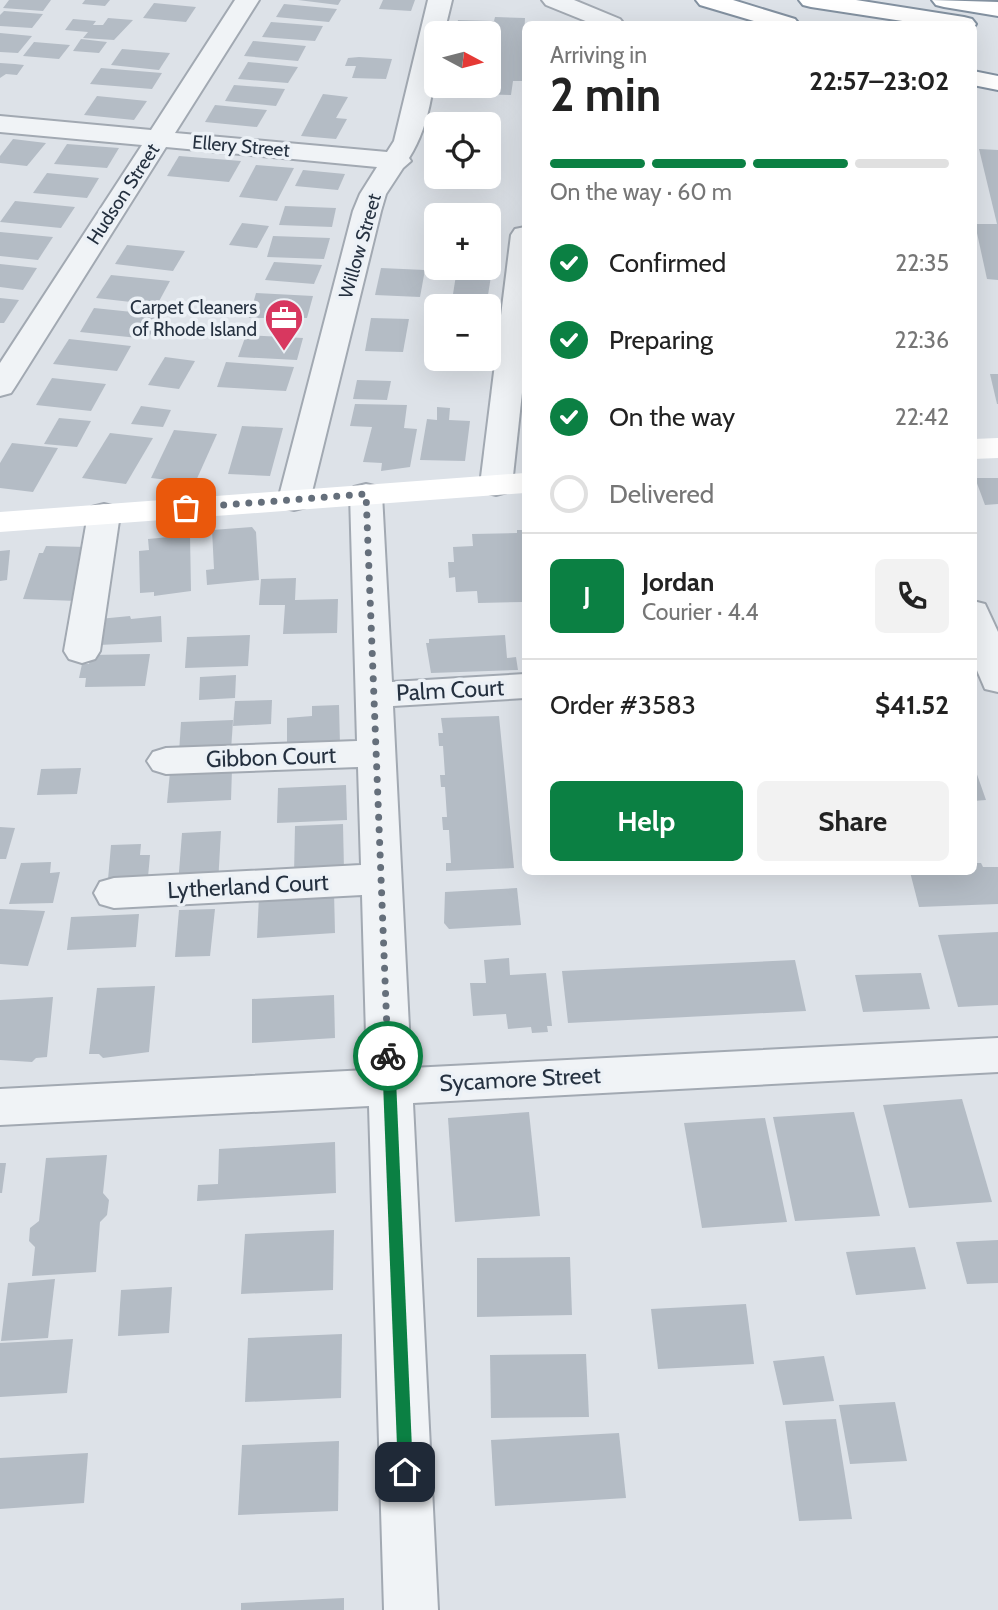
<!DOCTYPE html>
<html lang="en">
<head>
<meta charset="utf-8">
<style>
  body { margin:0; font-family:Cabin,sans-serif; background:#f2f2f2; color:#222; height:100vh; display:flex; flex-direction:column; font-size:26px; white-space:nowrap }
  * { box-sizing:border-box; margin:0 }
  p { font-size:23px; color:#767676 }
  .icon { flex:none; width:38px; height:38px; fill:none; stroke:currentColor; stroke-width:2; stroke-linecap:round; stroke-linejoin:round }
  .map { position:relative; flex:1; overflow:hidden }
  .side { position:absolute; left:522px; top:21px; width:455px; height:854px; display:flex; flex-direction:column; background:#fff; border-radius:10px; box-shadow:0 7px 28px #0002 }
  .side>* { flex:none }
  .needle { width:46px; rotate:97deg }
  .tools { position:absolute; left:424px; top:21px; display:grid; gap:14px }
  .tools a { display:grid; place-items:center; width:77px; height:77px; border-radius:10px; background:#fff; box-shadow:0 7px 28px #0002; font-size:35px }
  .pin { position:absolute; display:grid; place-items:center; width:60px; height:60px; color:#fff; margin:-30px; border-radius:14px; box-shadow:0 4px 10px #0006 }
  .courier { position:absolute; display:grid; place-items:center; width:70px; height:70px; margin:-35px; border:5px solid #0b8043; border-radius:50%; background:#fff; color:#222; box-shadow:0 2px 9px #0007 }
  .summary em { font-style:normal; font-weight:700 }
  .summary div { display:flex; flex-direction:column-reverse }
  .summary { display:flex; align-items:center; justify-content:space-between; height:119px; padding:0 28px }
  h1 { font-size:46px; font-weight:700; line-height:52px }
  .bar { display:grid; grid-template-columns:repeat(4,1fr); gap:10px 7px; align-content:center; height:84px; padding:0 28px }
  .bar i { height:9px; border-radius:5px; background:#e0e0e0 }
  .bar .selected { background:#0b8043 }
  .bar p { grid-column:span 4 }
  .line { display:flex; align-items:center; gap:18px; padding:0 28px; border-top:2px solid #e0e0e0 }
  .line div { flex:1 }
  .round { display:grid; place-items:center; flex:none; width:74px; height:74px; border-radius:10px; background:#f2f2f2 }
  ol { padding:0 28px; list-style:none }
  li { display:flex; align-items:center; gap:21px; height:77px }
  li p { margin-inline-start:auto }
  li .icon { padding:7px; border-radius:50%; background:#0b8043; color:#fff; stroke-width:4 }
  li:last-child { color:#767676 }
  li i { width:38px; height:38px; border:4px solid #e0e0e0; border-radius:50% }
  .button { display:flex; gap:14px; margin-top:auto; padding:14px 28px }
  .button a { flex:1; height:80px; border-radius:10px; background:#0b8043; color:#fff; font-size:28px; font-weight:700; line-height:80px; text-align:center }
  .button a+a { background:#f2f2f2; color:#222 }
  .map>svg:first-child { display:block }
  .building { fill:#b4bcc5 }
  .lines { fill:none; stroke-linecap:round; stroke-linejoin:round }
  .street-casing { stroke:#a2a9b2; stroke-width:4 }
  .highway-casing { stroke:#8391a0; stroke-width:4 }
  .street { fill:#f0f3f6; fill-rule:evenodd }
  .secondary { fill:#fff; fill-rule:evenodd }
  .highway { fill:#fff; fill-rule:evenodd }
  .route { fill:#0b8043 }
  .done { stroke:#656f7b; stroke-width:7; stroke-dasharray:0 12.6 }
  .labels { text-anchor:middle; dominant-baseline:central; stroke-width:7; stroke-linejoin:round; paint-order:stroke }
  .far-street-label { font-size:19px; fill:#253140; stroke:#ecf1f6 }
  .far-poi-label { font-size:19px; fill:#253140; stroke:#ecf1f6; text-anchor:end }
  .street-label { font-size:23px; fill:#253140; stroke:#ecf1f6 }
</style>
</head>
<body>
<div class="map">
<svg width="998" height="1610" viewBox="0 0 998 1610">
  <rect width="100%" height="100%" fill="#dde2e8"/>
  <g class="building">
    <polygon points="9,0 51,0 43,11 3,8"/>
    <polygon points="85,0 110,0 105,6 82,4"/>
    <polygon points="298,0 341,0 338,5"/>
    <polygon points="383,0 415,0 411,11 379,9"/>
    <polygon points="154,3 196,7 186,22 143,18"/>
    <polygon points="284,4 337,9 329,22 276,17"/>
    <polygon points="4,11 43,14 32,28 0,26 0,15"/>
    <polygon points="495,17 525,18 522,81 513,81 511,95 442,93 444,86 488,86 488,33 455,33 458,20 494,21"/>
    <polygon points="108,18 133,20 114,40 83,38 88,32 65,30 73,19 96,21 93,25 103,25"/>
    <polygon points="271,22 323,26 315,41 262,37"/>
    <polygon points="0,33 32,36 18,53 0,52"/>
    <polygon points="81,39 107,42 99,53 73,51"/>
    <polygon points="253,41 306,46 298,61 244,56"/>
    <polygon points="34,42 70,45 59,59 23,56"/>
    <polygon points="122,49 170,53 159,70 111,65"/>
    <polygon points="359,57 392,59 386,79 352,78 356,66 345,66 348,58"/>
    <polygon points="248,62 298,67 288,83 238,79"/>
    <polygon points="0,63 15,64 24,65 17,75 6,74 0,78"/>
    <polygon points="101,68 162,73 152,89 90,84"/>
    <polygon points="234,85 285,89 276,106 225,101"/>
    <polygon points="323,94 348,97 336,118 347,119 336,139 301,136"/>
    <polygon points="97,96 147,101 134,120 84,115"/>
    <polygon points="215,105 267,110 257,127 205,122"/>
    <polygon points="13,139 46,143 27,166 0,163 0,156"/>
    <polygon points="67,144 119,148 107,168 54,164"/>
    <polygon points="979,149 998,150 998,224 997,224"/>
    <polygon points="179,156 241,161 229,182 167,176"/>
    <polygon points="256,165 294,168 277,201 239,197"/>
    <polygon points="303,170 345,174 338,190 295,186"/>
    <polygon points="47,173 99,178 87,198 33,193"/>
    <polygon points="15,201 75,207 61,228 0,222"/>
    <polygon points="285,206 336,208 332,227 279,225"/>
    <polygon points="242,223 269,226 257,248 229,245"/>
    <polygon points="975,224 998,224 998,280 987,279"/>
    <polygon points="0,232 53,237 38,260 0,256"/>
    <polygon points="273,236 330,238 324,259 267,257"/>
    <polygon points="127,245 185,251 173,271 115,264"/>
    <polygon points="427,245 436,246 436,264 430,263 431,259 424,259"/>
    <polygon points="274,262 322,265 314,284 265,280"/>
    <polygon points="0,264 37,268 23,290 0,287"/>
    <polygon points="381,268 425,270 420,297 375,295"/>
    <polygon points="457,269 492,270 488,295 453,294"/>
    <polygon points="111,275 170,281 157,305 96,298"/>
    <polygon points="256,293 313,296 307,318 249,318"/>
    <polygon points="0,298 19,300 4,323 0,323"/>
    <polygon points="94,308 161,315 148,339 80,332"/>
    <polygon points="371,318 409,319 403,352 365,351"/>
    <polygon points="246,335 303,338 297,360 238,357"/>
    <polygon points="69,339 131,346 117,371 53,364"/>
    <polygon points="165,357 195,361 179,389 148,385"/>
    <polygon points="226,362 294,367 286,391 217,387"/>
    <polygon points="990,374 998,374 998,404 997,404"/>
    <polygon points="52,378 106,384 91,411 36,405"/>
    <polygon points="357,380 391,381 387,400 353,399"/>
    <polygon points="355,404 407,405 404,428 417,429 410,467 381,471 382,463 363,462 372,427 350,426"/>
    <polygon points="141,406 171,410 163,427 131,424"/>
    <polygon points="437,407 450,408 449,420 470,421 465,461 420,460 427,419 437,420"/>
    <polygon points="59,418 91,421 77,447 44,444"/>
    <polygon points="242,426 283,428 270,476 228,474"/>
    <polygon points="174,430 217,434 195,483 151,478"/>
    <polygon points="110,433 153,438 126,484 82,478"/>
    <polygon points="12,443 58,448 33,492 0,488 0,463"/>
    <polygon points="975,478 998,478 998,504 985,505"/>
    <polygon points="252,527 256,532 259,580 207,585 206,570 214,569 212,530"/>
    <polygon points="517,530 525,530 525,602 478,603 477,591 456,592 455,577 449,578 448,562 454,562 453,547 473,546 472,534 517,533"/>
    <polygon points="190,535 191,591 154,596 154,592 140,593 139,551 149,550 148,539"/>
    <polygon points="46,546 87,547 77,601 23,599 39,553 43,553"/>
    <polygon points="10,550 7,580 0,581 0,551"/>
    <polygon points="296,578 295,600 338,599 337,633 283,634 285,605 259,605 261,579"/>
    <polygon points="130,616 131,619 161,616 162,642 99,645 99,619"/>
    <polygon points="250,635 248,666 185,668 187,637"/>
    <polygon points="505,635 507,658 516,657 518,670 431,673 426,643 429,643 429,639"/>
    <polygon points="150,654 145,686 85,687 86,678 79,678 82,664 89,664 91,655"/>
    <polygon points="236,675 235,698 199,700 200,677"/>
    <polygon points="272,700 271,724 233,726 235,701"/>
    <polygon points="339,705 340,745 287,747 287,718 312,716 312,706"/>
    <polygon points="499,716 514,868 446,871 446,863 451,863 449,830 443,830 442,817 447,817 445,787 441,787 440,775 445,775 443,746 439,746 438,733 443,733 441,718"/>
    <polygon points="233,720 231,751 179,753 181,722"/>
    <polygon points="973,764 973,763 986,800 973,801"/>
    <polygon points="81,768 77,794 37,795 41,769"/>
    <polygon points="232,769 231,800 167,803 170,772"/>
    <polygon points="346,785 347,820 277,823 278,788"/>
    <polygon points="343,824 344,871 294,874 295,826"/>
    <polygon points="0,827 15,828 6,859 0,859"/>
    <polygon points="221,831 218,884 178,885 182,833"/>
    <polygon points="141,844 140,855 150,855 147,888 107,891 111,845"/>
    <polygon points="51,862 50,873 60,872 53,903 9,904 21,863"/>
    <polygon points="973,863 981,863 983,867 998,867 998,904 919,907 910,872 973,872"/>
    <polygon points="517,888 521,925 449,929 444,923 445,892"/>
    <polygon points="334,892 335,933 257,938 259,896"/>
    <polygon points="0,909 45,911 28,966 0,964"/>
    <polygon points="215,909 210,956 175,957 179,910"/>
    <polygon points="139,914 136,947 67,950 71,917"/>
    <polygon points="998,932 998,1005 958,1007 938,935"/>
    <polygon points="509,958 510,975 546,973 552,1026 547,1026 548,1032 532,1033 531,1027 508,1029 506,1014 473,1016 470,983 486,983 484,960"/>
    <polygon points="795,960 806,1011 568,1023 562,971"/>
    <polygon points="921,973 930,1009 863,1012 855,975"/>
    <polygon points="155,986 149,1052 103,1058 99,1054 89,1054 97,988"/>
    <polygon points="334,995 335,1038 252,1043 252,999"/>
    <polygon points="53,997 47,1057 36,1058 32,1062 0,1060 0,1000"/>
    <polygon points="962,1099 992,1202 909,1208 883,1105"/>
    <polygon points="529,1112 540,1216 455,1222 448,1118"/>
    <polygon points="854,1112 880,1216 795,1221 773,1117"/>
    <polygon points="765,1118 787,1222 702,1228 684,1123"/>
    <polygon points="335,1142 336,1193 197,1201 198,1185 218,1184 219,1149"/>
    <polygon points="107,1155 103,1193 109,1200 107,1215 100,1222 96,1272 32,1276 35,1247 29,1241 30,1228 39,1221 46,1158"/>
    <polygon points="0,1163 6,1163 2,1193 0,1193"/>
    <polygon points="334,1230 333,1290 241,1294 245,1234"/>
    <polygon points="998,1240 998,1283 967,1284 956,1242"/>
    <polygon points="915,1247 926,1289 856,1295 846,1252"/>
    <polygon points="570,1257 572,1315 477,1317 477,1258"/>
    <polygon points="55,1279 48,1338 1,1341 8,1283"/>
    <polygon points="172,1287 169,1333 118,1336 121,1290"/>
    <polygon points="746,1304 754,1364 658,1369 651,1309"/>
    <polygon points="342,1334 341,1398 245,1402 248,1338"/>
    <polygon points="73,1339 67,1393 0,1397 0,1343"/>
    <polygon points="586,1354 589,1417 491,1418 490,1355"/>
    <polygon points="824,1356 834,1401 783,1405 773,1361"/>
    <polygon points="895,1402 907,1461 850,1464 839,1405"/>
    <polygon points="836,1419 852,1519 799,1521 785,1421"/>
    <polygon points="619,1433 626,1498 495,1506 491,1440"/>
    <polygon points="339,1441 338,1511 238,1515 242,1445"/>
    <polygon points="88,1453 84,1503 0,1509 0,1458"/>
    <polygon points="344,1598 344,1610 241,1610 241,1603"/>
  </g>
  <g class="lines">
    <g class="street-casing">
      <g id="street">
        <path d="M235,0h24l-84,133 212,19 7,-11 34,-141h24l-8,33h-8c0,42 -4,89 -27,125l2,3 -8,7 -17,26 -5,17 -71,289 -4,7 -12,3 -12,-3 -4,-7 75,-289 7,-17 17,-27 -211,-20 -151,240 -4,6 -11,3v-33l142,-218 -142,-13v-16l151,14z"/>
        <polygon points="542,0 574,0 620,19 624,24 593,24 546,5"/>
        <polygon points="525,227 525,365 512,485 507,492 496,495 485,492 480,485 511,235 515,229"/>
        <polygon points="366,484 378,487 382,494 392,682 525,674 525,698 393,706 411,1068 998,1038 998,1072 413,1103 438,1610 384,1610 369,1106 0,1125 0,1089 367,1070 362,895 114,908 100,904 94,893 100,882 114,878 361,865 358,767 166,774 153,770 147,761 153,752 166,748 357,741 350,494 354,487"/>
        <polygon points="104,504 116,507 120,514 100,651 95,659 82,663 69,659 64,651 88,514 92,507"/>
        <polygon points="973,601 985,604 998,632 998,692 985,689 973,661"/>
      </g>
    </g>
    <g class="highway-casing">
      <g id="highway">
        <polygon points="696,0 733,0 795,19 799,24 764,24 700,5"/>
        <polygon points="799,0 856,0 964,17 972,19 976,24 973,28 973,24 922,24 811,7 803,5"/>
        <polygon points="932,0 998,2 998,16 944,7 936,5"/>
        <polygon points="973,71 998,76 998,90 973,85"/>
      </g>
    </g>
    <use href="#street" class="street"/>
    <g class="secondary">
      <polygon points="998,438 998,458 973,459 973,439"/>
      <polygon points="525,473 525,493 0,532 0,512"/>
    </g>
    <use href="#highway" class="highway"/>
  </g>
  <polygon class="route" points="388,1051 395,1056 413,1472 405,1479 398,1472 382,1056"/>
  <g class="lines">
    <polyline class="done" points="186,508 366,494 388,1056"/>
  </g>
  <defs>
    <g id="office-pin" transform="scale(2.0125)"><path d="M0 17L-7.5 6A9.5 9.5 0 1 1 7.5 6Z" fill="#d8375f" stroke="#ecf1f6"/><path d="M-6-3h4V-5.5h4V-3h4V5H-6ZM-1-4.5V-3h2v-1.5ZM-6 0V1H6V0Z" fill="#fff"/></g>
  </defs>
  <g fill-rule="evenodd">
    <use href="#office-pin" x="284" y="318"/>
  </g>
  <g class="labels">
    <g class="far-street-label">
      <text transform="translate(241 146) rotate(5)">Ellery Street</text>
      <text transform="translate(123 194) rotate(-57)">Hudson Street</text>
      <text transform="translate(360 246) rotate(-74)">Willow Street</text>
    </g>
    <g class="far-poi-label">
      <text x="257" y="307">Carpet Cleaners<tspan x="257" dy="22">of Rhode Island</tspan></text>
    </g>
    <g class="street-label">
      <text transform="translate(450 690) rotate(-3)">Palm Court</text>
      <text transform="translate(271 757) rotate(-2)">Gibbon Court</text>
      <text transform="translate(248 886) rotate(-3)">Lytherland Court</text>
      <text transform="translate(520 1079) rotate(-3)">Sycamore Street</text>
    </g>
  </g>
</svg>
<div class="tools">
<a><svg class="needle" viewBox="-14 -14 28 28"><path d="M0-13l5 13h-10z" fill="#e53935"/><path d="M0 13l5-13h-10z" fill="#767676"/></svg></a>
<a><svg class="icon" aria-label="locate" viewBox="0 0 24 24"><circle cx="12" cy="12" r="6"/><path d="M12 2v4M12 18v4M2 12h4M18 12h4"/></svg></a>
<a>+</a>
<a>−</a>
</div>
<div class="pin" style="left:186px;top:508px;background:#ea580c"><svg class="icon" aria-label="bag" viewBox="0 0 24 24"><path d="M5 8h14l-1 12H6zM9 8a3 3 0 0 1 6 0"/></svg></div>
<div class="pin" style="left:405px;top:1472px;background:#1f2937"><svg class="icon" aria-label="home" viewBox="0 0 24 24"><path d="M3 11l9-7 9 7M6 9v11h12V9"/></svg></div>
<div class="courier" style="left:388px;top:1056px"><svg class="icon" aria-label="bike" viewBox="0 0 24 24"><circle cx="6" cy="16" r="4"/><circle cx="18" cy="16" r="4"/><path d="M6 16l4-8h5l3 8M10 8l3 8H6M13 5h3"/></svg></div>
<section class="side">
<div class="summary"><div><h1>2 min</h1><p>Arriving in</p></div><em>22:57–23:02</em></div>
<div class="bar"><i class="selected"></i><i class="selected"></i><i class="selected"></i><i></i><p>On the way · 60 m</p></div>
<ol>
<li><svg class="icon" aria-label="check" viewBox="0 0 24 24"><path d="M5 12l5 5 9-10"/></svg>Confirmed<p>22:35</p></li>
<li><svg class="icon" aria-label="check" viewBox="0 0 24 24"><path d="M5 12l5 5 9-10"/></svg>Preparing<p>22:36</p></li>
<li><svg class="icon" aria-label="check" viewBox="0 0 24 24"><path d="M5 12l5 5 9-10"/></svg>On the way<p>22:42</p></li>
<li><i></i>Delivered</li>
</ol>
<div class="line" style="height:126px"><b class="round" style="background:#0b8043;color:#fff">J</b><div><b>Jordan</b><p>Courier · 4.4</p></div><a class="round"><svg class="icon" aria-label="phone" viewBox="0 0 24 24"><path d="M5 4h4l2 5-3 2q2 4 5 5l2-3 5 2v4C11 20 4 13 5 4z"/></svg></a></div>
<div class="line" style="height:91px"><div>Order #3583</div><b>$41.52</b></div>
<div class="button"><a>Help</a><a>Share</a></div>
</section>
</div>
</body>
</html>
